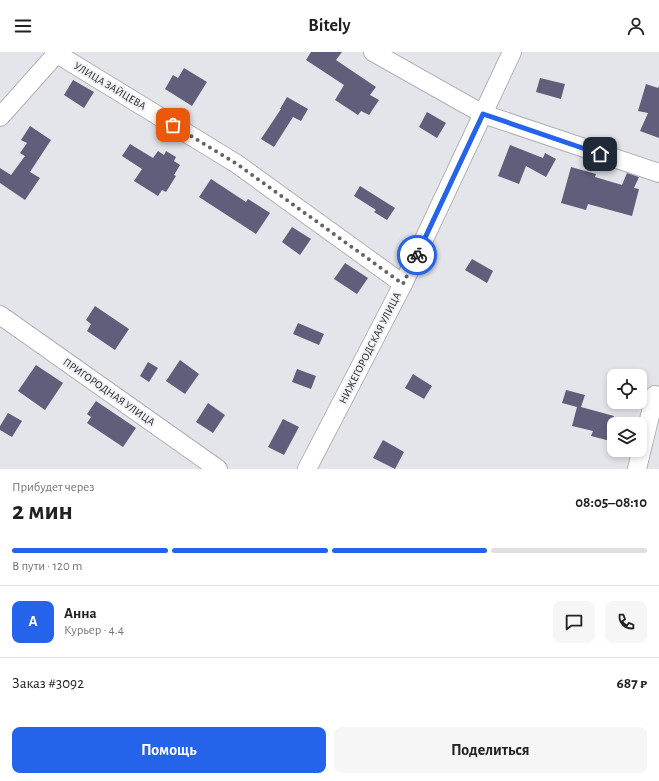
<!DOCTYPE html>
<html lang="ru">
<head>
<meta charset="utf-8">
<style>
  body { margin:0; font-family:"Alegreya Sans",sans-serif; background:#f6f6f6; color:#202124; height:100vh; display:flex; flex-direction:column; font-size:15px; white-space:nowrap }
  * { box-sizing:border-box; margin:0 }
  p { font-size:13px; color:#757577 }
  .icon { flex:none; width:22px; height:22px; fill:none; stroke:currentColor; stroke-width:2; stroke-linecap:round; stroke-linejoin:round }
  .map { position:relative; height:417px; overflow:hidden }
  .panel { display:flex; flex-direction:column; background:#fff; flex:1 }
  .panel>* { flex:none }
  .buttons { position:absolute; left:607px; top:317px; display:grid; gap:8px }
  .buttons a { display:grid; place-items:center; width:40px; height:40px; border-radius:8px; background:#fff; box-shadow:0 2px 6px #0003; font-size:20px }
  .pin { position:absolute; display:grid; place-items:center; width:34px; height:34px; color:#fff; margin:-17px; border-radius:8px; box-shadow:0 2px 6px #0006 }
  .courier { position:absolute; display:grid; place-items:center; width:40px; height:40px; margin:-20px; border:3px solid #2563eb; border-radius:50%; background:#fff; color:#222; box-shadow:0 1px 5px #0007 }
  .overview em { font-style:normal; font-weight:600 }
  .overview div { display:flex; flex-direction:column-reverse }
  .overview { display:flex; align-items:center; justify-content:space-between; height:68px; padding:0 12px }
  h1 { font-size:26px; font-weight:600; line-height:30px }
  .bar { display:grid; grid-template-columns:repeat(4,1fr); gap:6px 4px; align-content:center; height:48px; padding:0 12px }
  .bar i { height:5px; border-radius:3px; background:#e0e0e0 }
  .bar .selected { background:#2563eb }
  .bar p { grid-column:span 4 }
  .line { display:flex; align-items:center; gap:10px; padding:0 12px; border-top:1px solid #e0e0e0 }
  .line div { flex:1 }
  .round { display:grid; place-items:center; flex:none; width:42px; height:42px; border-radius:8px; background:#f6f6f6 }
  .cta { display:flex; gap:8px; margin-top:auto; padding:8px 12px }
  .cta a { flex:1; height:46px; border-radius:8px; background:#2563eb; color:#fff; font-size:16px; font-weight:600; line-height:46px; text-align:center }
  .cta a+a { background:#f6f6f6; color:#202124 }
  header { display:flex; justify-content:space-between; align-items:center; height:52px; padding:0 12px; background:#fff; font-size:18px; font-weight:600 }
  .map>svg:first-child { display:block }
  .building { fill:#605e7a }
  .lines { fill:none; stroke-linecap:round; stroke-linejoin:round }
  .minor-casing { stroke:#b1b1b6; stroke-width:20 }
  .minor { stroke:#fff; stroke-width:18 }
  .done { stroke:#636467; stroke-width:4; stroke-dasharray:0 7.2 }
  .route { stroke:#2563eb; stroke-width:5 }
  .labels { text-anchor:middle; dominant-baseline:central; stroke-width:4; stroke-linejoin:round; paint-order:stroke }
  .street-label { font-size:11px; fill:#1e1e20; stroke:#f1f2f7 }
</style>
</head>
<body>
<header><svg class="icon" aria-label="menu" viewBox="0 0 24 24"><path d="M4 6h16M4 12h16M4 18h16"/></svg>Bitely<svg class="icon" aria-label="person" viewBox="0 0 24 24"><circle cx="12" cy="8" r="4"/><path d="M4 21q1-7 8-7t8 7"/></svg></header>
<div class="map">
<svg width="659" height="417" viewBox="0 0 659 417">
  <rect width="100%" height="100%" fill="#e4e5ea"/>
  <g class="building">
    <polygon points="311,0 342,0 336,8 376,35 370,43 379,48 369,63 361,59 358,63 335,48 344,33 306,8"/>
    <polygon points="184,16 207,30 192,54 165,37 173,23 178,26"/>
    <polygon points="540,26 565,32 561,47 536,40"/>
    <polygon points="73,28 94,40 84,56 64,43"/>
    <polygon points="646,32 658,36 659,34 659,86 640,79 648,61 638,59"/>
    <polygon points="287,45 308,57 301,69 293,65 274,95 261,87 281,57 280,57"/>
    <polygon points="427,60 446,71 437,86 419,75"/>
    <polygon points="30,74 51,88 30,120 40,126 25,148 0,131 0,116 11,123 25,104 20,101 27,91 21,88"/>
    <polygon points="130,92 153,106 158,99 164,103 166,99 176,105 174,109 180,113 174,123 176,124 166,140 162,138 158,144 134,129 142,117 122,104"/>
    <polygon points="510,93 543,106 545,101 556,107 546,125 526,114 519,132 498,124"/>
    <polygon points="571,115 596,122 595,125 622,133 627,121 639,125 634,136 639,137 632,164 588,152 586,158 561,151"/>
    <polygon points="211,127 246,150 248,147 270,161 256,182 199,145"/>
    <polygon points="360,134 395,156 387,168 374,160 376,158 354,144"/>
    <polygon points="292,175 311,187 300,203 282,190"/>
    <polygon points="472,207 493,219 487,231 465,218"/>
    <polygon points="345,211 368,226 357,242 334,227"/>
    <polygon points="95,254 129,277 115,298 87,279 91,272 86,268"/>
    <polygon points="298,271 324,282 319,293 293,282"/>
    <polygon points="180,308 199,322 185,342 166,329"/>
    <polygon points="148,310 158,316 149,330 140,324"/>
    <polygon points="36,313 63,331 45,358 18,339"/>
    <polygon points="297,317 316,324 311,337 292,330"/>
    <polygon points="413,322 432,334 424,347 405,336"/>
    <polygon points="566,338 585,343 581,355 614,364 614,390 591,384 593,379 572,374 577,355 562,351"/>
    <polygon points="96,349 136,376 123,395 87,371 91,365 87,362"/>
    <polygon points="208,351 225,363 213,381 196,370"/>
    <polygon points="8,361 22,369 12,385 0,378 0,374"/>
    <polygon points="283,367 299,375 284,403 268,395"/>
    <polygon points="383,388 404,400 395,417 373,406"/>
  </g>
  <g class="lines">
    <g class="minor-casing">
      <g id="minor">
        <polyline points="54,0 237,112 403,232"/>
        <polyline points="373,0 483,62 659,121"/>
        <polyline points="0,65 58,0"/>
        <polyline points="0,263 218,417"/>
        <polyline points="307,417 403,232 512,0"/>
        <polyline points="637,417 655,343"/>
      </g>
    </g>
    <use href="#minor" class="minor"/>
  </g>
  <g class="lines">
    <polyline class="done" points="173,73 237,112 403,232 417,203"/>
    <polyline class="route" points="417,203 483,62 600,102"/>
  </g>
  <g class="labels">
    <g class="street-label">
      <text transform="translate(110 34) rotate(31)">УЛИЦА ЗАЙЦЕВА</text>
      <text transform="translate(370 296) rotate(-63)">НИЖЕГОРОДСКАЯ УЛИЦА</text>
      <text transform="translate(109 340) rotate(35)">ПРИГОРОДНАЯ УЛИЦА</text>
    </g>
  </g>
</svg>
<div class="buttons">
<a><svg class="icon" aria-label="locate" viewBox="0 0 24 24"><circle cx="12" cy="12" r="6"/><path d="M12 2v4M12 18v4M2 12h4M18 12h4"/></svg></a>
<a><svg class="icon" aria-label="layers" viewBox="0 0 24 24"><path d="M12 4l9 5-9 5-9-5zM3 14l9 5 9-5"/></svg></a>
</div>
<div class="pin" style="left:173px;top:73px;background:#ea580c"><svg class="icon" aria-label="bag" viewBox="0 0 24 24"><path d="M5 8h14l-1 12H6zM9 8a3 3 0 0 1 6 0"/></svg></div>
<div class="pin" style="left:600px;top:102px;background:#1f2937"><svg class="icon" aria-label="home" viewBox="0 0 24 24"><path d="M3 11l9-7 9 7M6 9v11h12V9"/></svg></div>
<div class="courier" style="left:417px;top:203px"><svg class="icon" aria-label="bike" viewBox="0 0 24 24"><circle cx="6" cy="16" r="4"/><circle cx="18" cy="16" r="4"/><path d="M6 16l4-8h5l3 8M10 8l3 8H6M13 5h3"/></svg></div>
</div>
<section class="panel">
<div class="overview"><div><h1>2 мин</h1><p>Прибудет через</p></div><em>08:05–08:10</em></div>
<div class="bar"><i class="selected"></i><i class="selected"></i><i class="selected"></i><i></i><p>В пути · 120 m</p></div>
<div class="line" style="height:72px"><b class="round" style="background:#2563eb;color:#fff">А</b><div><b>Анна</b><p>Курьер · 4.4</p></div><a class="round"><svg class="icon" aria-label="chat" viewBox="0 0 24 24"><path d="M4 5h16v11H9l-5 4z"/></svg></a><a class="round"><svg class="icon" aria-label="phone" viewBox="0 0 24 24"><path d="M5 4h4l2 5-3 2q2 4 5 5l2-3 5 2v4C11 20 4 13 5 4z"/></svg></a></div>
<div class="line" style="height:52px"><div>Заказ #3092</div><b>687 ₽</b></div>
<div class="cta"><a>Помощь</a><a>Поделиться</a></div>
</section>
</body>
</html>
